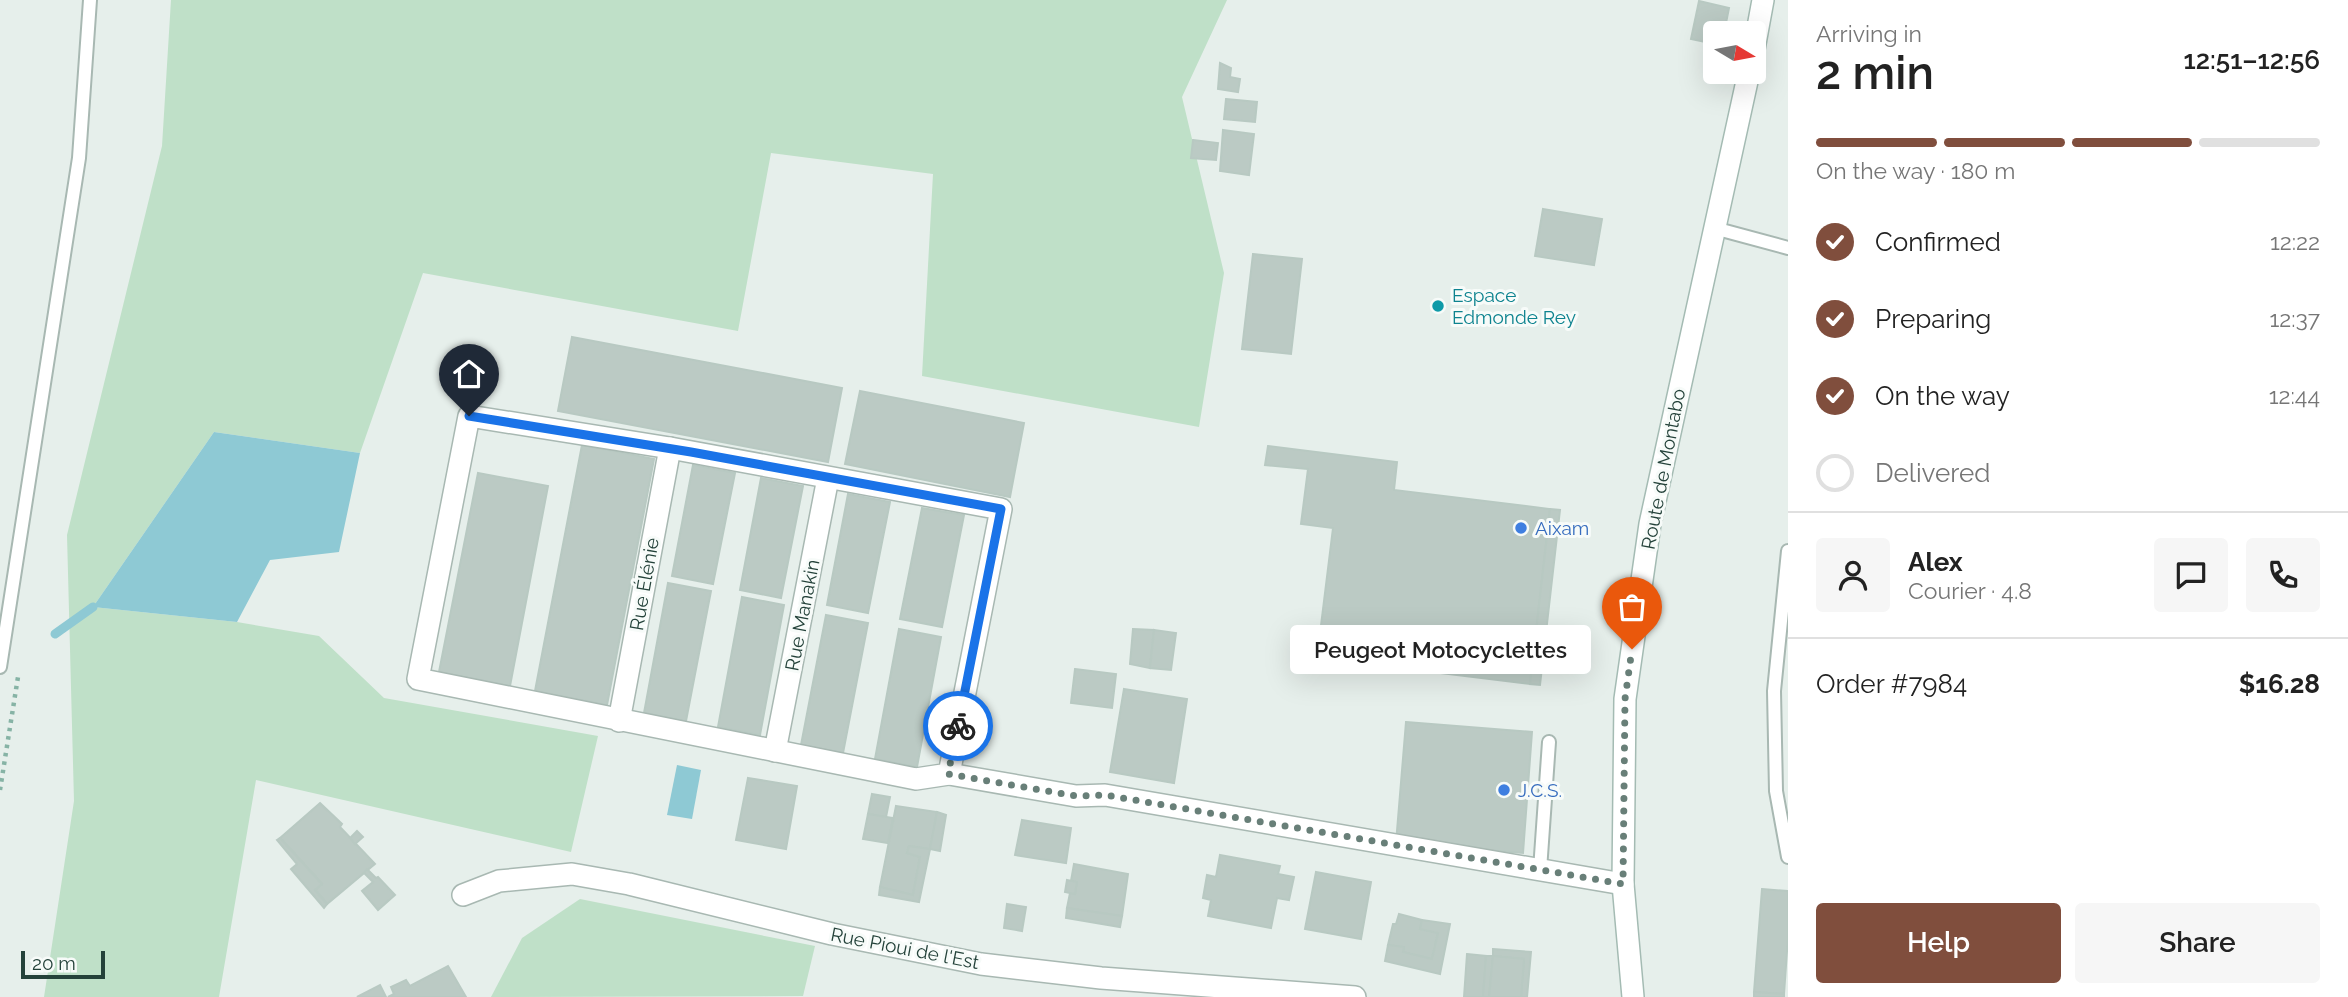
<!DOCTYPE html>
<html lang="en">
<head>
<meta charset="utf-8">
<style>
  body { margin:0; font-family:Raleway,sans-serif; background:#f6f6f6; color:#222; height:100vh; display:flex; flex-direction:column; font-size:26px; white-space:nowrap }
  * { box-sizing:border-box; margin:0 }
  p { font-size:23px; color:#767676 }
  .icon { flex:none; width:38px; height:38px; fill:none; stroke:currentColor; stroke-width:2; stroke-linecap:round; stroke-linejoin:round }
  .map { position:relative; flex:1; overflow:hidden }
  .drawer { display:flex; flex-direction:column; background:#fff; width:560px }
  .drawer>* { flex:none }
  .needle { width:46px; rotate:100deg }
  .controls { position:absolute; left:1703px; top:21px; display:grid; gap:14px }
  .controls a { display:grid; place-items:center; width:63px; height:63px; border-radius:7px; background:#fff; box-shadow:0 7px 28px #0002; font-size:35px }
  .scale { position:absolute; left:21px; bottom:18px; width:84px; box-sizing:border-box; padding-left:7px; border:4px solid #24423a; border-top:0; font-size:19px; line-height:24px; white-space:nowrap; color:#24423a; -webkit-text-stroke:5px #f7fbf9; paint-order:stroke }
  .pin { position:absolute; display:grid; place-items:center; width:60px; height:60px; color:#fff; margin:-72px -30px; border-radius:50% 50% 50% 0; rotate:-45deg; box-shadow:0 0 7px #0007 }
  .pin .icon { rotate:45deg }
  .courier { position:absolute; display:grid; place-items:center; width:70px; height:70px; margin:-35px; border:5px solid #1a73e8; border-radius:50%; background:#fff; color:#222; box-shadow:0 2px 9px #0007 }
  .bubble { position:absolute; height:49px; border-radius:7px; background:#fff; box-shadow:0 7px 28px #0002; font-size:23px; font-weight:600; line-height:49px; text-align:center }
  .overview em { font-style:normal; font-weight:600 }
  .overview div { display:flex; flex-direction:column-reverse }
  .overview { display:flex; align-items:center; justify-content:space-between; height:119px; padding:0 28px }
  h1 { font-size:46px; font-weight:600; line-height:52px }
  .bar { display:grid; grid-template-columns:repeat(4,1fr); gap:10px 7px; align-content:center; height:84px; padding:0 28px }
  .bar i { height:9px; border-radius:5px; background:#e0e0e0 }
  .bar .active { background:#804e3d }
  .bar p { grid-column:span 4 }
  .line { display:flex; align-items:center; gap:18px; padding:0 28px; border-top:2px solid #e0e0e0 }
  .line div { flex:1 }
  .round { display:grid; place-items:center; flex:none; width:74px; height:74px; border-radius:7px; background:#f6f6f6 }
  ol { padding:0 28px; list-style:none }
  li { display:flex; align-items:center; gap:21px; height:77px }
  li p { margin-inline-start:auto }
  li .icon { padding:7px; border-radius:50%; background:#804e3d; color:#fff; stroke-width:4 }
  li:last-child { color:#767676 }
  li i { width:38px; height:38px; border:4px solid #e0e0e0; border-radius:50% }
  .primary-button { display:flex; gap:14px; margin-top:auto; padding:14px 28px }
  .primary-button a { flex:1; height:80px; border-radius:7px; background:#804e3d; color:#fff; font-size:28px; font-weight:600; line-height:80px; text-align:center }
  .primary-button a+a { background:#f6f6f6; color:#222 }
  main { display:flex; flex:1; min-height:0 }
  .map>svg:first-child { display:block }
  .green { fill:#bfe0c8 }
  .water { fill:#8ec9d4 }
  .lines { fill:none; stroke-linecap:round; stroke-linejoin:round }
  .stream { stroke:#8ec9d4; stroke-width:9 }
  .building { fill:#bbcac4; stroke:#b8c9c2; stroke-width:2 }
  .lane-casing { stroke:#a8b8b2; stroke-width:16 }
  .street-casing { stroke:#a8b8b2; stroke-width:24 }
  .secondary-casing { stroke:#a4bbb3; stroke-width:24 }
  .path { stroke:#86b3a5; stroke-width:4.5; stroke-dasharray:3.5 5; stroke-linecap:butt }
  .lane { stroke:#fff; stroke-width:12 }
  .street { stroke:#fff; stroke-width:21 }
  .secondary { stroke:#fff; stroke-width:21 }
  .done { stroke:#687f78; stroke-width:7; stroke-dasharray:0 12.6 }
  .route { stroke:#1a73e8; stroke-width:9 }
  .culture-dot { fill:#0f9aa8; stroke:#f7fbf9; stroke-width:2.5 }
  .shop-dot { fill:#3f7fe0; stroke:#f7fbf9; stroke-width:2.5 }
  .labels { text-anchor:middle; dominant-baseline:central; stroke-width:6; stroke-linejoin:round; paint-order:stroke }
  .culture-label { font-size:19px; fill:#0d838f; stroke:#f7fbf9; text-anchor:start }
  .street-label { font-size:19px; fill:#24423a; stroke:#f7fbf9 }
  .shop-label { font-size:19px; fill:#366cbe; stroke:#f7fbf9; text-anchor:start }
</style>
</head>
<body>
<main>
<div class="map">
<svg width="1788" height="997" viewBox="0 0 1788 997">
  <rect width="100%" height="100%" fill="#e6efeb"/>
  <g class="green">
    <polygon points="171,0 1227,0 1182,97 1224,273 1199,427 922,376 933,174 771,153 738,331 423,273 360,453 214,432 93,607 237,622 319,636 384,698 598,736 571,852 256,780 219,997 44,997 74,801 67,535 162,146"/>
    <polygon points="580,899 815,946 803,996 491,997 522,938"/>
  </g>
  <g class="water">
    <polygon points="214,432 360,453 339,552 270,560 237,622 93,607"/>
    <polygon points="677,765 701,770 692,819 667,815"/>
  </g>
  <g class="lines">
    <polyline class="stream" points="55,634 93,607"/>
  </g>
  <g class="building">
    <polygon points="1699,1 1729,8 1724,33 1715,33 1715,44 1691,39"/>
    <polygon points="1220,63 1231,68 1230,77 1240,79 1238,92 1218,89"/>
    <polygon points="1226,99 1257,102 1255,122 1224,119"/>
    <polygon points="1223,130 1254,134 1249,175 1220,171"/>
    <polygon points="1193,140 1218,143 1216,160 1191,158"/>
    <polygon points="1543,209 1602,219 1594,265 1535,256"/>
    <polygon points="1253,254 1302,259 1291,354 1242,349"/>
    <polygon points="572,337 842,388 828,462 558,411"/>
    <polygon points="860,391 1024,423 1010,497 845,464"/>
    <polygon points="582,445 654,459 607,705 535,691"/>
    <polygon points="1268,446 1397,462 1394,490 1550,509 1530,684 1317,658 1333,528 1301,524 1308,469 1265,465"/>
    <polygon points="693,465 735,473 713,584 672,576"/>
    <polygon points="478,473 548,486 510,686 439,672"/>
    <polygon points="761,478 803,486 781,598 740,590"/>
    <polygon points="848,494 890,502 868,613 827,605"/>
    <polygon points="922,508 964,515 942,627 900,619"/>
    <polygon points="1550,509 1560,510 1540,685 1530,684"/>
    <polygon points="668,583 711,591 686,721 644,713"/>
    <polygon points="742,597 784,605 760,735 718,727"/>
    <polygon points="826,615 868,623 843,753 801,745"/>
    <polygon points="899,629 941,637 917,767 875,759"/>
    <polygon points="1133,629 1154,630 1150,668 1130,664"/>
    <polygon points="1154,630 1176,633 1171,670 1150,668"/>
    <polygon points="1075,669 1116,674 1112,708 1071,703"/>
    <polygon points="1124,689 1187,699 1174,783 1110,772"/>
    <polygon points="1406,722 1532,732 1523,853 1396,843"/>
    <polygon points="748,778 797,786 786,849 736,840"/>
    <polygon points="872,794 890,797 886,817 868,814"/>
    <polygon points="320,803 342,824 340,827 375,864 327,904 315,890 322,884 280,838"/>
    <polygon points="896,806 937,812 930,849 909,846 907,853 920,857 913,895 880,887"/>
    <polygon points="937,812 946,815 940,851 930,849"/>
    <polygon points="868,814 893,818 888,843 863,839"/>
    <polygon points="1022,820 1071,828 1066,863 1015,855"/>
    <polygon points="357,831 363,837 355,844 350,838"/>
    <polygon points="280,838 322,884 315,890 327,904 324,908 291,869 297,864 277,840"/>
    <polygon points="909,846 930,849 919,902 879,895 880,887 913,895 920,857 907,853"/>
    <polygon points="1220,855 1280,866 1278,874 1294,877 1289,900 1277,898 1271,928 1208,916 1211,900 1203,898 1207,875 1216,877"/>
    <polygon points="1074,864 1128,874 1122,916 1067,908 1070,893 1075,894 1077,882 1071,881"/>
    <polygon points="367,869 376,878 378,877 395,895 378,910 362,891 373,882 364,873"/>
    <polygon points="1316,872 1371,882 1361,939 1305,929"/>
    <polygon points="1067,880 1077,882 1075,894 1065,892"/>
    <polygon points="1762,889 1788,891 1788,937 1784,994 1754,992"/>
    <polygon points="1007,904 1026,907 1022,931 1004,928"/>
    <polygon points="1067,908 1122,916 1120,927 1066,918"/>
    <polygon points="1399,914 1422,920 1420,929 1438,933 1432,959 1403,952 1404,947 1388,945 1393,924 1396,924"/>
    <polygon points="1422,920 1450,924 1440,974 1385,961 1388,945 1404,947 1403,952 1432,959 1438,933 1420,929"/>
    <polygon points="1493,949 1531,952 1527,997 1521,997 1524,959 1493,956"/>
    <polygon points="1467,954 1486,956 1483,997 1464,997"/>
    <polygon points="1486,956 1493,956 1489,997 1483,997"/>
    <polygon points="1493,956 1524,959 1521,997 1489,997"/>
    <polygon points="448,966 466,997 388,997 394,994 391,987 406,980 410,986"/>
    <polygon points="380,985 386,997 357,997"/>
    <polygon points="1754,992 1784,994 1784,997 1754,997"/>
  </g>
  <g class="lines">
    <g class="lane-casing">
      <g id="lane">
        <polyline points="1714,228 1788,248"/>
        <polyline points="1788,551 1774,691 1776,791 1788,857"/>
        <polyline points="0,667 79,158 90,0"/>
        <polyline points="1540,870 1549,742"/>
      </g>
    </g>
    <g class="street-casing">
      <g id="street">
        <polygon points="469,416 670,448 1001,509 949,774 916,779 418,679"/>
        <polyline points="619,721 670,448"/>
        <polyline points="775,751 828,478"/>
        <polyline points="949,774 1076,796 1105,795 1623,884"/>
        <polyline points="463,895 499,881 572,874 629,884 832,934 981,964 1101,978 1355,997"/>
      </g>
    </g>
    <g class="secondary-casing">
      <g id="secondary">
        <polyline points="1754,49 1763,0"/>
        <polyline points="1633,997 1623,884 1625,699 1650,524 1749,72"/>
      </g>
    </g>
    <polyline class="path" points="0,790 18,677"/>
    <use href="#lane" class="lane"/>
    <use href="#street" class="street"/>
    <use href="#secondary" class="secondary"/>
  </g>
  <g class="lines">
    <polyline class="done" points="958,726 948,774 1076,796 1105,795 1623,884 1625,699 1632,649"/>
    <polyline class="route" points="469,416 691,452 1001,509 958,726"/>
  </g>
  <circle class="culture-dot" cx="1438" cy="306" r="7"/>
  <g class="shop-dot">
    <circle cx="1521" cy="528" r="7"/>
    <circle cx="1504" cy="790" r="7"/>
  </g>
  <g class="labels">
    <g class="culture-label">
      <text x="1452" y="295">Espace<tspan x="1452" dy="22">Edmonde Rey</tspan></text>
    </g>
    <g class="street-label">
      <text transform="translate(1663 469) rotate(-79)">Route de Montabo</text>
      <text transform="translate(644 584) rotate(-80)">Rue Élénie</text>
      <text transform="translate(802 615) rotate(-79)">Rue Manakin</text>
      <text transform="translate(905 948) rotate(11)">Rue Pioui de l'Est</text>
    </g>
    <g class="shop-label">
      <text x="1535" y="528">Aixam</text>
      <text x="1518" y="790">J.C.S.</text>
    </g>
  </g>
</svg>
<div class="controls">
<a><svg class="needle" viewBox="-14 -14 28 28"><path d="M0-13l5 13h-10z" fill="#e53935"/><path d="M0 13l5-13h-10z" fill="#767676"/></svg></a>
</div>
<div class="scale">20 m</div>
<div class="pin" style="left:1632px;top:649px;background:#ea580c"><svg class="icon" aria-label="bag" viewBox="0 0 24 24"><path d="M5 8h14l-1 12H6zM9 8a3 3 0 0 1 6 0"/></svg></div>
<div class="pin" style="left:469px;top:416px;background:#1f2937"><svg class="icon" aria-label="home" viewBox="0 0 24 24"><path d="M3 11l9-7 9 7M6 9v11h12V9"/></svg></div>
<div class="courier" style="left:958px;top:726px"><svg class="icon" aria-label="bike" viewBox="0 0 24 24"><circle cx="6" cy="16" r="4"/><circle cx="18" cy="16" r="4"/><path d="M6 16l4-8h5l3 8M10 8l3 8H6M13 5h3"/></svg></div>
<div class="bubble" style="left:1290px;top:625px;width:301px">Peugeot Motocyclettes</div>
</div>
<section class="drawer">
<div class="overview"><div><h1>2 min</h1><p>Arriving in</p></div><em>12:51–12:56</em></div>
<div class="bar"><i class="active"></i><i class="active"></i><i class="active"></i><i></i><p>On the way · 180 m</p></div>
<ol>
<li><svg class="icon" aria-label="check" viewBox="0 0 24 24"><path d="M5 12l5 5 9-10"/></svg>Confirmed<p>12:22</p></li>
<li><svg class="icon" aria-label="check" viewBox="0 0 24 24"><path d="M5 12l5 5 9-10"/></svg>Preparing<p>12:37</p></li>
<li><svg class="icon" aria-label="check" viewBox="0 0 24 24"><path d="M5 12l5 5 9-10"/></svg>On the way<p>12:44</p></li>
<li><i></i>Delivered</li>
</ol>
<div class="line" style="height:126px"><a class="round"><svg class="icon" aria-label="person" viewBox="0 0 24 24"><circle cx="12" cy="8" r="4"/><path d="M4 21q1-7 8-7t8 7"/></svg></a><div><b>Alex</b><p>Courier · 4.8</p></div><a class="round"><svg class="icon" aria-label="chat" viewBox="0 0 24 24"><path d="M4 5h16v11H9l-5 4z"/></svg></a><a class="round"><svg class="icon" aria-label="phone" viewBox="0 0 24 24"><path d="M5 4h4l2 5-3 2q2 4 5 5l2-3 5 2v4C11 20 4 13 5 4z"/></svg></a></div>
<div class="line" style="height:91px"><div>Order #7984</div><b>$16.28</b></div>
<div class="primary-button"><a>Help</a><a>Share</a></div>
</section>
</main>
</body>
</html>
